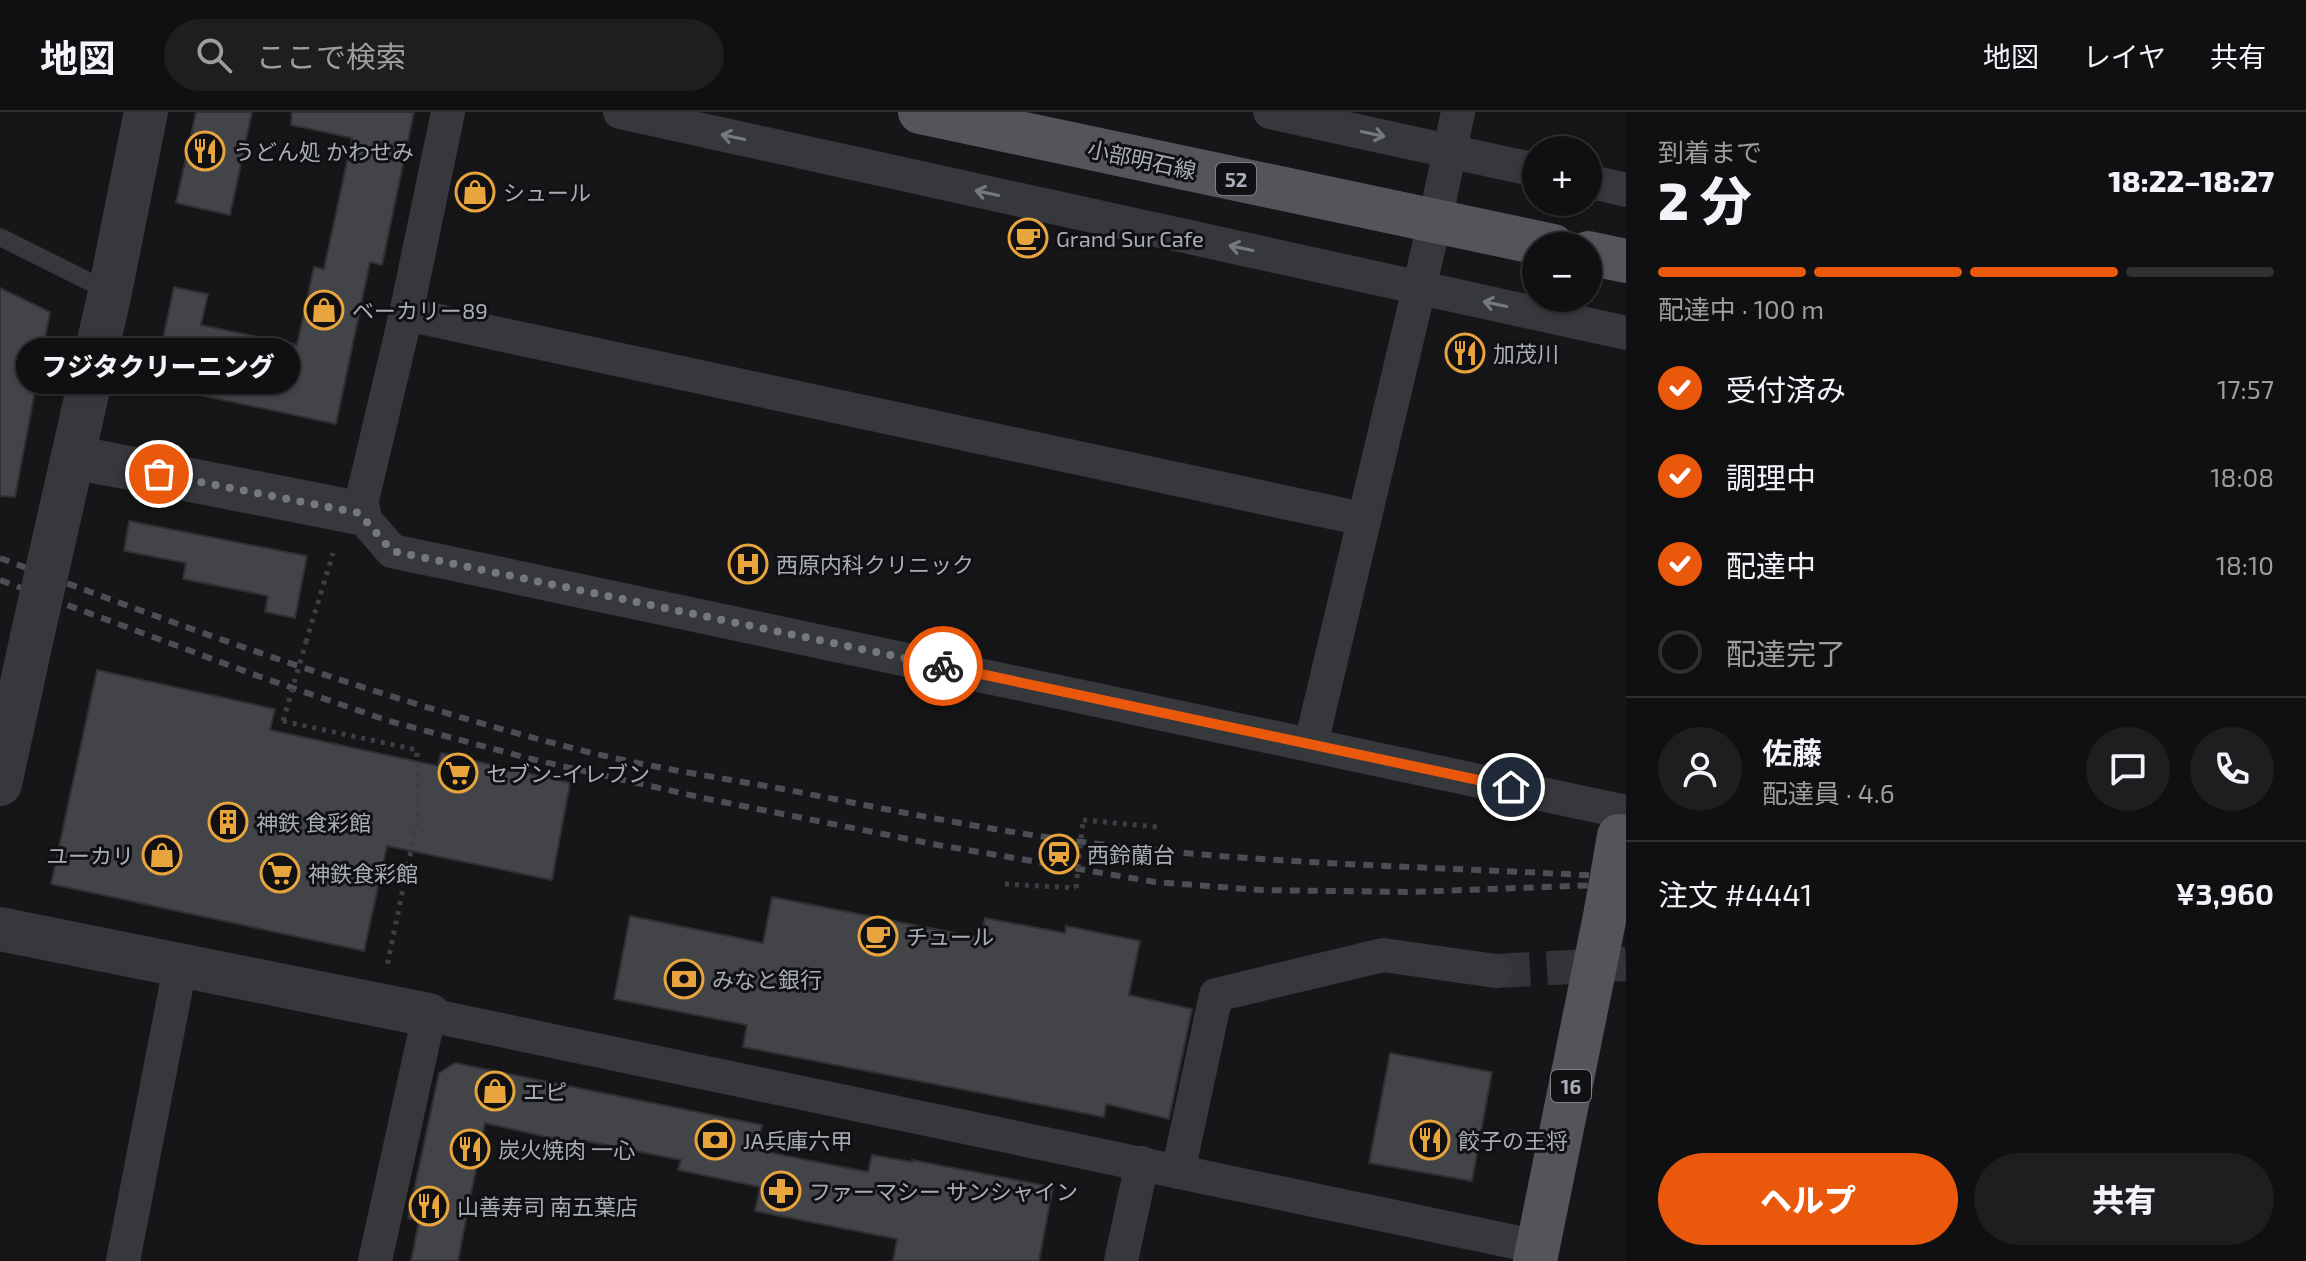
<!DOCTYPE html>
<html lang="ja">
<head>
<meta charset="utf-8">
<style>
  body { margin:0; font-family:"Exo 2","Noto Sans JP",sans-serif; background:#1e1e20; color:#f1f3f6; height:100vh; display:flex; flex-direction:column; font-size:30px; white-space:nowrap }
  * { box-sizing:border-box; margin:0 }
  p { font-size:26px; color:#9c9d9f }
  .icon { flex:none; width:44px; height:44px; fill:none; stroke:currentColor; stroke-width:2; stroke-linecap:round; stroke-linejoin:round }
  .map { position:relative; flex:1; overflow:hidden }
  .side { display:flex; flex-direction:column; background:#101012; width:680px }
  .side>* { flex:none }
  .controls { position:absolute; left:1522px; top:24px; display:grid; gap:16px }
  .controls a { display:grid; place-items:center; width:80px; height:80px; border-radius:50%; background:#101012; box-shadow:0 2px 6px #0004,0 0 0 2px #303032; font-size:40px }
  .pin { position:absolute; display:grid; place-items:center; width:68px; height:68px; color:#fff; margin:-34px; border:4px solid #fff; border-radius:50%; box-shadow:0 2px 8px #0007 }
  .courier { position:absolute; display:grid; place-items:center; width:80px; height:80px; margin:-40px; border:6px solid #ea580c; border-radius:50%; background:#fff; color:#222; box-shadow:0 2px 10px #0007 }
  .bubble { position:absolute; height:56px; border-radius:28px; background:#101012; box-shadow:0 2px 6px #0004,0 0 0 2px #303032; font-size:26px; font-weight:800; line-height:56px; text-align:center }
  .summary em { font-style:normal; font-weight:800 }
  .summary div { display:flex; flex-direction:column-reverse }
  .summary { display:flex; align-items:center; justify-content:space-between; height:136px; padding:0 32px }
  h1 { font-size:52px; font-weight:800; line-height:60px }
  .bar { display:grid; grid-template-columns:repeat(4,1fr); gap:12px 8px; align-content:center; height:96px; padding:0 32px }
  .bar i { height:10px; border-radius:6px; background:#303032 }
  .bar .on { background:#ea580c }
  .bar p { grid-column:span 4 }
  .line { display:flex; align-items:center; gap:20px; padding:0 32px; border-top:2px solid #303032 }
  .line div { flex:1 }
  .round { display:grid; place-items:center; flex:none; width:84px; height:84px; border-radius:42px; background:#1e1e20 }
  ol { padding:0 32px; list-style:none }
  li { display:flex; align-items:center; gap:24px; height:88px }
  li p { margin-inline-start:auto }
  li .icon { padding:8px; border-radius:50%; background:#ea580c; color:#fff; stroke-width:4 }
  li:last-child { color:#9c9d9f }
  li i { width:44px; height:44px; border:4px solid #303032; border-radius:50% }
  .primary-button { display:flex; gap:16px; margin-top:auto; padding:16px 32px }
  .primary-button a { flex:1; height:92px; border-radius:48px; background:#ea580c; color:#fff; font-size:32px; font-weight:800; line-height:92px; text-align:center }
  .primary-button a+a { background:#1e1e20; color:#f1f3f6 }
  header { display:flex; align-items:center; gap:48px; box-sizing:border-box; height:112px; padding:0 40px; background:#101012; border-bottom:2px solid #303032 }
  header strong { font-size:38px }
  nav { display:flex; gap:44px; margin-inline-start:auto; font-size:28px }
  .search { width:560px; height:72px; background:#1e1e20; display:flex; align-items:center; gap:20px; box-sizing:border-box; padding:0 28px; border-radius:44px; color:#9c9d9f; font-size:30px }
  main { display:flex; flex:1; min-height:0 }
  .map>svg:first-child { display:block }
  .building { fill:#424448; stroke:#303033; stroke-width:2 }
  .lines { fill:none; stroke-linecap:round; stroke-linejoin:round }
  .minor-tunnel { stroke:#333438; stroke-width:34; stroke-dasharray:34 17; stroke-linecap:butt }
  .path { stroke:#3d3f43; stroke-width:5; stroke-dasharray:4 6; stroke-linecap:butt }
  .service { stroke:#37383c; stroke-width:18 }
  .minor { stroke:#37383c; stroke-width:34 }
  .tertiary { stroke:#37383c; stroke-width:44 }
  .primary { stroke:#53555b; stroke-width:44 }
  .rail { stroke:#4c4e53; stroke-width:6; stroke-dasharray:10 8; stroke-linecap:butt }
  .path-bridge { stroke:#3d3f43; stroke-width:5; stroke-dasharray:4 6; stroke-linecap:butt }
  .tertiary-bridge { stroke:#37383c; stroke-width:44 }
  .primary-bridge { stroke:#53555b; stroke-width:44 }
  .oneway { stroke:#757980 }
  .done { stroke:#75797f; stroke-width:8; stroke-dasharray:0 14.4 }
  .route { stroke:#ea580c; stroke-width:10 }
  .labels { text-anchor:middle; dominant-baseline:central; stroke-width:6; stroke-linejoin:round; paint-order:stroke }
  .shield { fill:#111113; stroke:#7b7f86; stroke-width:2 }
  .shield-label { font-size:20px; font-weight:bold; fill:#a8aeb7 }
  .poi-label { font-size:22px; fill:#a8aeb7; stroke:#111113; text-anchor:start }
  .street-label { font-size:22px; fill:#a8aeb7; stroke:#111113 }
</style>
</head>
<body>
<header>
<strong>地図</strong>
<div class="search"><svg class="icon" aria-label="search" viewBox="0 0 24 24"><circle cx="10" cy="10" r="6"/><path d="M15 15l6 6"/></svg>ここで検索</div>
<nav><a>地図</a><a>レイヤ</a><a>共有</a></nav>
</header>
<main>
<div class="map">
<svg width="1626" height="1149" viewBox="0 0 1626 1149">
  <rect width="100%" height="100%" fill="#161618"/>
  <g class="building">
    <polygon points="196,0 252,0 230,103 176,91"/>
    <polygon points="292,0 414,0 382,153 370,150 336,312 153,273 174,175 208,182 201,213 297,233 314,155 324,157 352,26 291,13"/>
    <polygon points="0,176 50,200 15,385 0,384"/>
    <polygon points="129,409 307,444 295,506 265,500 268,484 183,467 186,451 124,439"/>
    <polygon points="97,558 275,597 270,618 438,654 441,641 570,671 552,768 387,734 364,839 51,772"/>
    <polygon points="772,785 981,826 985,806 1065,821 1066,814 1140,829 1129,883 1192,897 1169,1007 1106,992 1104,1005 743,935 747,913 614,887 630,804 763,831"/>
    <polygon points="1390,941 1492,960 1472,1069 1369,1051"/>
    <polygon points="455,951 762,1013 757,1038 868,1060 872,1043 912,1050 912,1048 1053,1075 1039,1149 893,1149 897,1127 755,1099 760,1075 678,1058 681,1048 575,1027 574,1031 485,1011 458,1149 411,1149 419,1109 408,1106 439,961"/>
  </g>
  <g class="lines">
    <polyline class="minor-tunnel" points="1496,859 1626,852"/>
    <g class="path">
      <polyline points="306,530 333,441"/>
      <polyline points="283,609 417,638 418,704 387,854"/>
      <polyline points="1083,708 1157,715"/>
      <polyline points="1005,772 1076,776"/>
    </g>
    <polyline class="service" points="0,125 110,180"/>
    <g class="minor">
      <polyline points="448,0 406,202 359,401 392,439 1626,700"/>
      <polyline points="620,0 1626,221"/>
      <polyline points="1270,0 1536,58"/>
      <polyline points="1588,69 1626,78"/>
      <polyline points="406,202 1363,407"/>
      <polyline points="1311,632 1435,109 1458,0"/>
      <polyline points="1178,1060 1216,883 1383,843 1496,859"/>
      <polyline points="123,1149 180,855"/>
      <polyline points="375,1149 429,903 1538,1135"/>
      <polyline points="1121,1149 1142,1051"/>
    </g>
    <g class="tertiary">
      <polyline points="73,345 359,401"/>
      <polyline points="61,397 110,180 146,0"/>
      <polyline points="0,672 32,525"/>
      <polyline points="0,817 429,903"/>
    </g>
    <g class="primary">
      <polyline points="920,0 1553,134"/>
      <polyline points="1588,141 1626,149"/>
      <polyline points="1535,1149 1606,799"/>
    </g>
    <g class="rail">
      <path d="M0,446c190,72 383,142 580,192 67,17 136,27 203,39 92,18 184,37 276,50 181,25 362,27 544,37"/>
      <polyline points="0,468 258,564 389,609 535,648 708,687 938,733 1155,770 1260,778 1409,780 1626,772"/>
    </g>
    <g class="path-bridge">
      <polyline points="283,609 306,530"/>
      <polyline points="1076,776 1083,708"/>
    </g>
    <polyline class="tertiary-bridge" points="32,525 61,397"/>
    <polyline class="primary-bridge" points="1606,799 1619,724"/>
  </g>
  <defs><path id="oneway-shaft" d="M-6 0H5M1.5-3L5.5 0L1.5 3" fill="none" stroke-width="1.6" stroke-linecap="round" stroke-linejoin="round" transform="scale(2)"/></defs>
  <g class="oneway">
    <use href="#oneway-shaft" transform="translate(1373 22) rotate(12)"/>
    <use href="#oneway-shaft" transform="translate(733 25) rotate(-168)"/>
    <use href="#oneway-shaft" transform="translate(987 81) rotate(-168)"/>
    <use href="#oneway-shaft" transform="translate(1241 136) rotate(-168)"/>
    <use href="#oneway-shaft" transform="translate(1495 192) rotate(-168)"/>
  </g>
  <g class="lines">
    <polyline class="done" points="159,362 359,401 392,439 943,554"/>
    <polyline class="route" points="943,554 1511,675"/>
  </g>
  <defs>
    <g id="restaurant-ring" transform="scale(2)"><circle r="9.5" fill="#111113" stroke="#e9a53d" stroke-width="1.5"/><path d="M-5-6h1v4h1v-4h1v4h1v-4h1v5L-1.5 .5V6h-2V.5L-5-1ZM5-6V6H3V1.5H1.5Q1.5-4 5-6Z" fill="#e9a53d"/></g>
    <g id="shop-ring" transform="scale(2)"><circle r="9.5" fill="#111113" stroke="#e9a53d" stroke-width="1.5"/><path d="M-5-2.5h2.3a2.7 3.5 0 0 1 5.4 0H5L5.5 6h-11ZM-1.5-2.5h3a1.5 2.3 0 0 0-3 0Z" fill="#e9a53d"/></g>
    <g id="cafe-ring" transform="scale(2)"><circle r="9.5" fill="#111113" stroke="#e9a53d" stroke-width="1.5"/><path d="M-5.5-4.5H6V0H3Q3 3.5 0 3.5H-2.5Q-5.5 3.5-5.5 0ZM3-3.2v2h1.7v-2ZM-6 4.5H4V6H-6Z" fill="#e9a53d"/></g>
    <g id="hospital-ring" transform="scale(2)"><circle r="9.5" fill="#111113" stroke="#e9a53d" stroke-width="1.5"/><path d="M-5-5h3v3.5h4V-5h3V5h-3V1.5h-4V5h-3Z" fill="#e9a53d"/></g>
    <g id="supermarket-ring" transform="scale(2)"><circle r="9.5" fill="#111113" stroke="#e9a53d" stroke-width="1.5"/><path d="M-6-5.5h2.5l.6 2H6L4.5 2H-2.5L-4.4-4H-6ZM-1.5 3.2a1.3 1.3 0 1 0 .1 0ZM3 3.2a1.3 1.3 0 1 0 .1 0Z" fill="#e9a53d"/></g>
    <g id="building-ring" transform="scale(2)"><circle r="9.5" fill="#111113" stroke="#e9a53d" stroke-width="1.5"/><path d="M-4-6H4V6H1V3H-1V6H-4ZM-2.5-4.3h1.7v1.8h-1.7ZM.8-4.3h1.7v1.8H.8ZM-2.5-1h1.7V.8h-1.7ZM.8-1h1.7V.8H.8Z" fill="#e9a53d"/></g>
    <g id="station-ring" transform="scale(2)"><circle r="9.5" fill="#111113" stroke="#e9a53d" stroke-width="1.5"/><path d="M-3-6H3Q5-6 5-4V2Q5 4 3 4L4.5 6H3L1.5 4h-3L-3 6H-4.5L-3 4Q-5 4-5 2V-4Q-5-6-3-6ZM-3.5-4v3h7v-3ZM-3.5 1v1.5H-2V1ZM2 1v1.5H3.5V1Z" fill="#e9a53d"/></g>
    <g id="bank-ring" transform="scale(2)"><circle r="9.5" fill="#111113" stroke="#e9a53d" stroke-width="1.5"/><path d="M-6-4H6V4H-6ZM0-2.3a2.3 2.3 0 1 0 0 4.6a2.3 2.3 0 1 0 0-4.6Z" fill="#e9a53d"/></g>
    <g id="pharmacy-ring" transform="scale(2)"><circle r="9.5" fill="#111113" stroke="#e9a53d" stroke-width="1.5"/><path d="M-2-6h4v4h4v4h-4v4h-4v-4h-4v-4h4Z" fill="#e9a53d"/></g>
  </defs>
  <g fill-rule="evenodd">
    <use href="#restaurant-ring" x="205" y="39"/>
    <use href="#shop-ring" x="475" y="80"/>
    <use href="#cafe-ring" x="1028" y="126"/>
    <use href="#shop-ring" x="324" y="198"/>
    <use href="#restaurant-ring" x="1465" y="241"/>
    <use href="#hospital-ring" x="748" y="452"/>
    <use href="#supermarket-ring" x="458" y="661"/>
    <use href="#building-ring" x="228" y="710"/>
    <use href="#station-ring" x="1059" y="742"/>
    <use href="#shop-ring" x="162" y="743"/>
    <use href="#supermarket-ring" x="280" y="761"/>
    <use href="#cafe-ring" x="878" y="824"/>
    <use href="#bank-ring" x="684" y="867"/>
    <use href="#shop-ring" x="495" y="979"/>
    <use href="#bank-ring" x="715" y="1028"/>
    <use href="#restaurant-ring" x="1430" y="1028"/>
    <use href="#restaurant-ring" x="470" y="1037"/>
    <use href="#pharmacy-ring" x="781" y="1079"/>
    <use href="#restaurant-ring" x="429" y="1094"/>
  </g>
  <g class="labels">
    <g class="shield">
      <rect x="1216" y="51" width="40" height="32" rx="6"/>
      <rect x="1551" y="958" width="40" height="32" rx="6"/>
    </g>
    <g class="shield-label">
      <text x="1236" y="67">52</text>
      <text x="1571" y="974">16</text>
    </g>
    <g class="poi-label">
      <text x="233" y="39">うどん処 かわせみ</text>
      <text x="503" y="80">シュール</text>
      <text x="1056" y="126">Grand Sur Cafe</text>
      <text x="352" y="198">ベーカリー89</text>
      <text x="1493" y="241">加茂川</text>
      <text x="776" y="452">西原内科クリニック</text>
      <text x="486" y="661">セブン-イレブン</text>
      <text x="256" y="710">神鉄 食彩館</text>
      <text x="1087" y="742">西鈴蘭台</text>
      <text x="134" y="743" text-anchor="end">ユーカリ</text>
      <text x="308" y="761">神鉄食彩館</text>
      <text x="906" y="824">チュール</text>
      <text x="712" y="867">みなと銀行</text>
      <text x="523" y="979">エピ</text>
      <text x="743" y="1028">JA兵庫六甲</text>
      <text x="1458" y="1028">餃子の王将</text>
      <text x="498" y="1037">炭火焼肉 一心</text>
      <text x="809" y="1079">ファーマシー サンシャイン</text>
      <text x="457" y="1094">山善寿司 南五葉店</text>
    </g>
    <g class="street-label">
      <text transform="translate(1142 47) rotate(12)">小部明石線</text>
    </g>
  </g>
</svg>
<div class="controls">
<a>+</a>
<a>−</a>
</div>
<div class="pin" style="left:159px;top:362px;background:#ea580c"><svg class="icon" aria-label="bag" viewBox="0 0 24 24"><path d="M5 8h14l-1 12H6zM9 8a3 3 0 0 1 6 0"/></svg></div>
<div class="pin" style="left:1511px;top:675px;background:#1f2937"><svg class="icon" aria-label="home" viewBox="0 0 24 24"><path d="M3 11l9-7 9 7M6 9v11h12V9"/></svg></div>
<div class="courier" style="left:943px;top:554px"><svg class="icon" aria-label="bike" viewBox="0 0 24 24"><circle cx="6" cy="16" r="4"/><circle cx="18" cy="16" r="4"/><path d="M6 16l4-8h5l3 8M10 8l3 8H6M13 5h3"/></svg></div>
<div class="bubble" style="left:16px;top:226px;width:284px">フジタクリーニング</div>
</div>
<section class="side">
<div class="summary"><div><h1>2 分</h1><p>到着まで</p></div><em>18:22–18:27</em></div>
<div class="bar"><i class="on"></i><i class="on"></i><i class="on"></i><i></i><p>配達中 · 100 m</p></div>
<ol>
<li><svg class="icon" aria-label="check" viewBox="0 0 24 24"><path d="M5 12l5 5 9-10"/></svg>受付済み<p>17:57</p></li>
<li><svg class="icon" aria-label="check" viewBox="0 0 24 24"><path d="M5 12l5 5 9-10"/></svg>調理中<p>18:08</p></li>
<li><svg class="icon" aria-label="check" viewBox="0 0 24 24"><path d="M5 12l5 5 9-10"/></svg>配達中<p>18:10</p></li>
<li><i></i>配達完了</li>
</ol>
<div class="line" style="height:144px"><a class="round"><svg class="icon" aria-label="person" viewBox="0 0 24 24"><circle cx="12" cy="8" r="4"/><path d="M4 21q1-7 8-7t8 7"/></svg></a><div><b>佐藤</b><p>配達員 · 4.6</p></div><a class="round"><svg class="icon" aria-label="chat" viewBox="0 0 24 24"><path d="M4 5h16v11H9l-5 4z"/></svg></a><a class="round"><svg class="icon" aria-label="phone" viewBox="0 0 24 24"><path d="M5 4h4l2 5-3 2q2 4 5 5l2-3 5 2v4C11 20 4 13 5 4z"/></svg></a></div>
<div class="line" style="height:104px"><div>注文 #4441</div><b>¥3,960</b></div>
<div class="primary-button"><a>ヘルプ</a><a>共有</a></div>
</section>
</main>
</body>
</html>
